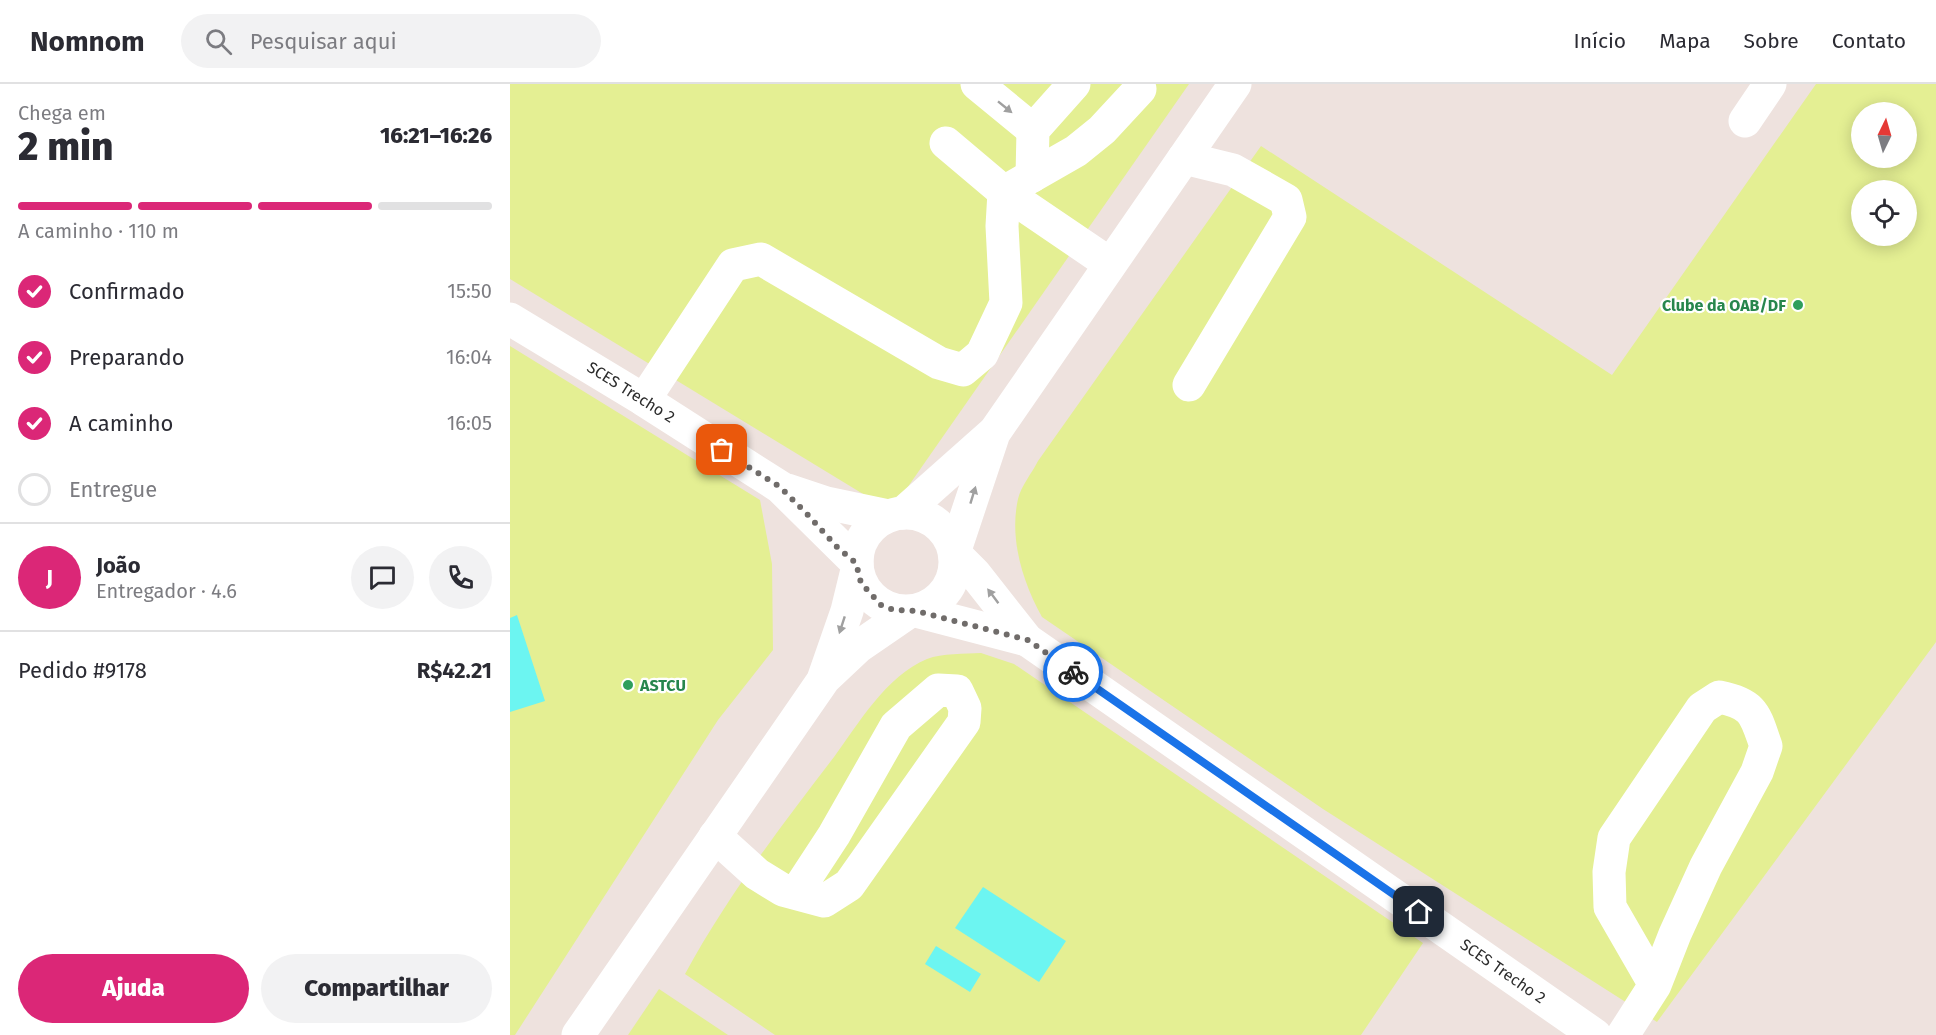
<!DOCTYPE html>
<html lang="pt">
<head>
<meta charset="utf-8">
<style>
  body { margin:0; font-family:"Fira Sans",sans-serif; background:#f2f2f3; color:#2b2b33; height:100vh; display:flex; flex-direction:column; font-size:22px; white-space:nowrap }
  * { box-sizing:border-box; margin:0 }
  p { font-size:20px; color:#7c7c81 }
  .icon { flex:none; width:33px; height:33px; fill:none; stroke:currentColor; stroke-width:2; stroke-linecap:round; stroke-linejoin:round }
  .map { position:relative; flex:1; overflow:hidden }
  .panel { display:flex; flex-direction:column; background:#fff; width:510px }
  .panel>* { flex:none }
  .needle { width:39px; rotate:5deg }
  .tools { position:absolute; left:1341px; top:18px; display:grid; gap:12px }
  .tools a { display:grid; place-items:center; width:66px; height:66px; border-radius:50%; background:#fff; box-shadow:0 3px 15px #0003; font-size:30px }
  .pin { position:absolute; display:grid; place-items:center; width:51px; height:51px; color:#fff; margin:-26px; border-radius:12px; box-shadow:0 3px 9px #0006 }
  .courier { position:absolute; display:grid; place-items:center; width:60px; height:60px; margin:-30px; border:4px solid #1a73e8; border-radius:50%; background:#fff; color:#222; box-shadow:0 2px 8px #0007 }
  .overview em { font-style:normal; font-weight:800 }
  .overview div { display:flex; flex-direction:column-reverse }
  .overview { display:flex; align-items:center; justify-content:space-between; height:102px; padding:0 18px }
  h1 { font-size:39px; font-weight:800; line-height:45px }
  .bar { display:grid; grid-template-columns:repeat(4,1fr); gap:9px 6px; align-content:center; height:72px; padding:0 18px }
  .bar i { height:8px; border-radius:4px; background:#e1e1e2 }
  .bar .current { background:#db2777 }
  .bar p { grid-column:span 4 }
  .line { display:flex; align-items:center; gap:15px; padding:0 18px; border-top:2px solid #e1e1e2 }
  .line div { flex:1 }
  .round { display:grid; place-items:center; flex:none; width:63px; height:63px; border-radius:32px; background:#f2f2f3 }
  ol { padding:0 18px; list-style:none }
  li { display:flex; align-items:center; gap:18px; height:66px }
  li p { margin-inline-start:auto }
  li .icon { padding:6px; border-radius:50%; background:#db2777; color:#fff; stroke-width:4 }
  li:last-child { color:#7c7c81 }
  li i { width:33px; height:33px; border:3px solid #e1e1e2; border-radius:50% }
  .primary-button { display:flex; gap:12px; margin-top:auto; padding:12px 18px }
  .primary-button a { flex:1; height:69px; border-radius:36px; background:#db2777; color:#fff; font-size:24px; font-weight:800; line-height:69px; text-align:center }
  .primary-button a+a { background:#f2f2f3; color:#2b2b33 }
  header { display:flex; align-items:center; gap:36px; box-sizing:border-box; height:84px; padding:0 30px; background:#fff; border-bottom:2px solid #e1e1e2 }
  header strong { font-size:28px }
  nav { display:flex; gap:33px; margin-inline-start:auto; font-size:21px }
  .search { width:420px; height:54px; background:#f2f2f3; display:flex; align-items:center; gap:15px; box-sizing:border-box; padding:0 21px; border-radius:33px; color:#7c7c81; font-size:22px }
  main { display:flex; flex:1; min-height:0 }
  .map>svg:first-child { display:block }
  .pitch { fill:#e4ef93; fill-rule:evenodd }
  .water { fill:#6cf5f1 }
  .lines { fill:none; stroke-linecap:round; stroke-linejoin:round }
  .minor { stroke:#fff; stroke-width:33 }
  .oneway { fill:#a0a0a0 }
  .done { stroke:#706c6a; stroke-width:6; stroke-dasharray:0 10.8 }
  .route { stroke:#1a73e8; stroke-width:8 }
  .leisure-dot { fill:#2e9e5b; stroke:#fff; stroke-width:2 }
  .labels { text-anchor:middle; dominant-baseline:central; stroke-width:4.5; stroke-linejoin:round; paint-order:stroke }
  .leisure-label { font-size:16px; font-weight:bold; fill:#27864d; stroke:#fff; text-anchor:end }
  .street-label { font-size:16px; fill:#2c2c2c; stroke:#fff }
</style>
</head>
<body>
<header>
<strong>Nomnom</strong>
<div class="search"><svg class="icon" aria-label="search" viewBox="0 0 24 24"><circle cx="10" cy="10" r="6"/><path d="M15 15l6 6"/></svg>Pesquisar aqui</div>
<nav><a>Início</a><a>Mapa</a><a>Sobre</a><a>Contato</a></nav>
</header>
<main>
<section class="panel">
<div class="overview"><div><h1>2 min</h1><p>Chega em</p></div><em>16:21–16:26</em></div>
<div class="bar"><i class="current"></i><i class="current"></i><i class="current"></i><i></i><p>A caminho · 110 m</p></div>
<ol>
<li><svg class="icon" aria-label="check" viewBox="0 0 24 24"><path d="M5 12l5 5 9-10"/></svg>Confirmado<p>15:50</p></li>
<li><svg class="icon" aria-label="check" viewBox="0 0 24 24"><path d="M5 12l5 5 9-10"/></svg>Preparando<p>16:04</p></li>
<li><svg class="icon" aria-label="check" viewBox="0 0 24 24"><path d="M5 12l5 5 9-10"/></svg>A caminho<p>16:05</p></li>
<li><i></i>Entregue</li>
</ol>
<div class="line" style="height:108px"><b class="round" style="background:#db2777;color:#fff">J</b><div><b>João</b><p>Entregador · 4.6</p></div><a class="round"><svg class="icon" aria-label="chat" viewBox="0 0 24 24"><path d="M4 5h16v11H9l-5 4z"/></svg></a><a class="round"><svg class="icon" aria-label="phone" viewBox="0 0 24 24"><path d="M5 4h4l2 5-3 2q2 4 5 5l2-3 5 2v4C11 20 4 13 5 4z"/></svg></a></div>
<div class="line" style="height:78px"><div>Pedido #9178</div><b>R$42.21</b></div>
<div class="primary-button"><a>Ajuda</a><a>Compartilhar</a></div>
</section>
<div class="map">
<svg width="1426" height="951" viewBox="0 0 1426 951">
  <rect width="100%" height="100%" fill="#eee2de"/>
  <g class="pitch">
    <polygon points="0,0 679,0 381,427 0,195"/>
    <path d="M1306,0h120v558l-279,380 -334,-213 -281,-192c-19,-34 -33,-78 -24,-118 3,-13 14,-26 20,-38l223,-315 351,229zM1352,28h44v46h-44zM1352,106h44v46h-44z"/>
    <polygon points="0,262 250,416 262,480 263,566 208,636 5,951 0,951"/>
    <path d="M471,569l33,11 409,279 -62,92h-586l-90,-61c42,-77 96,-148 149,-217 25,-34 52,-81 93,-98 15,-6 38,-5 54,-6z"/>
    <polygon points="149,905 218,951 118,951"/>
  </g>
  <g class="water">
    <polygon points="7,531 35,617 0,628 0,534"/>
    <polygon points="473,803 556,857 529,898 445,844"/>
    <polygon points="426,862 471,890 460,908 415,880"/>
  </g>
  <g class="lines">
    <g class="minor">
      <polyline points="467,0 523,46"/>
      <polyline points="1235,37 1260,0"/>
      <polyline points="436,59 494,108 600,180"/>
      <polyline points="674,74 723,86 776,116 780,133 679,301"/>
      <polyline points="522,92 523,46 564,0"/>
      <polyline points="0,235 134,316 270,403 347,479"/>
      <polyline points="134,316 223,181 251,175 429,279 453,286 472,270 496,219 492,142 494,108 566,67 592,46 630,5"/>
      <polyline points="277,406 316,419 378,432"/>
      <circle cx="396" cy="478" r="49"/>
      <polyline points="393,429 482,350"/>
      <polyline points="445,466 484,349 725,0"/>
      <polyline points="446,471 465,490 517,556 1085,951"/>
      <polyline points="406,527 517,556"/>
      <polyline points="314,593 337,527 347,486"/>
      <polyline points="205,752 247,790 273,806 314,817 339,801 454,638 455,624 447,607 428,606 386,642 324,751 286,809"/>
      <polyline points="68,951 314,595 348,563 399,528"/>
      <path d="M1113,951l32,-50 20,-51 31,-68 51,-94 9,-26c-11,-31 -11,-42 -47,-49l-17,11 -88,130 -5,34 1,35 45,78"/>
    </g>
  </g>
  <defs><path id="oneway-solid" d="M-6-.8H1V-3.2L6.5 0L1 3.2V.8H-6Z" transform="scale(1.5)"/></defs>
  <g class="oneway">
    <use href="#oneway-solid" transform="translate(495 23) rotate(39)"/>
    <use href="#oneway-solid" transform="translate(463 411) rotate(-73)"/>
    <use href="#oneway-solid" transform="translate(483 512) rotate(-127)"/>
    <use href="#oneway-solid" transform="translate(332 541) rotate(108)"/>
  </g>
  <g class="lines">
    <polyline class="done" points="212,366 270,403 297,430 328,464 346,479 351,499 371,521 384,526 406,527 518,556 563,588"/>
    <polyline class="route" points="563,588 909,828"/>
  </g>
  <g class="leisure-dot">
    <circle cx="1288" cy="221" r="6"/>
    <circle cx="118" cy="601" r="6"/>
  </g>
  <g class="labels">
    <g class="leisure-label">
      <text x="1276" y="221">Clube da OAB/DF</text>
      <text x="130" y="601" text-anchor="start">ASTCU</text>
    </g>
    <g class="street-label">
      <text transform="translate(121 308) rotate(32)">SCES Trecho 2</text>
      <text transform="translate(993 887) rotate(35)">SCES Trecho 2</text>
    </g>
  </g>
</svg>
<div class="tools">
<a><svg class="needle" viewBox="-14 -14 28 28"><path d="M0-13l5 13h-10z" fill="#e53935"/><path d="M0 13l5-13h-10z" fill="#7c7c81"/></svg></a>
<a><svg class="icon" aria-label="locate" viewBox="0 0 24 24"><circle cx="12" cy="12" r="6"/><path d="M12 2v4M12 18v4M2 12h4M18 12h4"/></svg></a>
</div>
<div class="pin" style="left:212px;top:366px;background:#ea580c"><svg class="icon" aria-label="bag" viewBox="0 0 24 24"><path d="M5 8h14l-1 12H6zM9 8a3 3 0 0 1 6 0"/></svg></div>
<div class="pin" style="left:909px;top:828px;background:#1f2937"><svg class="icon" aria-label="home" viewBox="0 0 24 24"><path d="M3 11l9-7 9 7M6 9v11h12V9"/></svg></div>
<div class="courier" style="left:563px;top:588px"><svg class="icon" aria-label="bike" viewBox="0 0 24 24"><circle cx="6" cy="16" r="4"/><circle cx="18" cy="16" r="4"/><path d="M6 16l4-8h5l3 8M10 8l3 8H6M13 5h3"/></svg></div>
</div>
</main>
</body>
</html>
